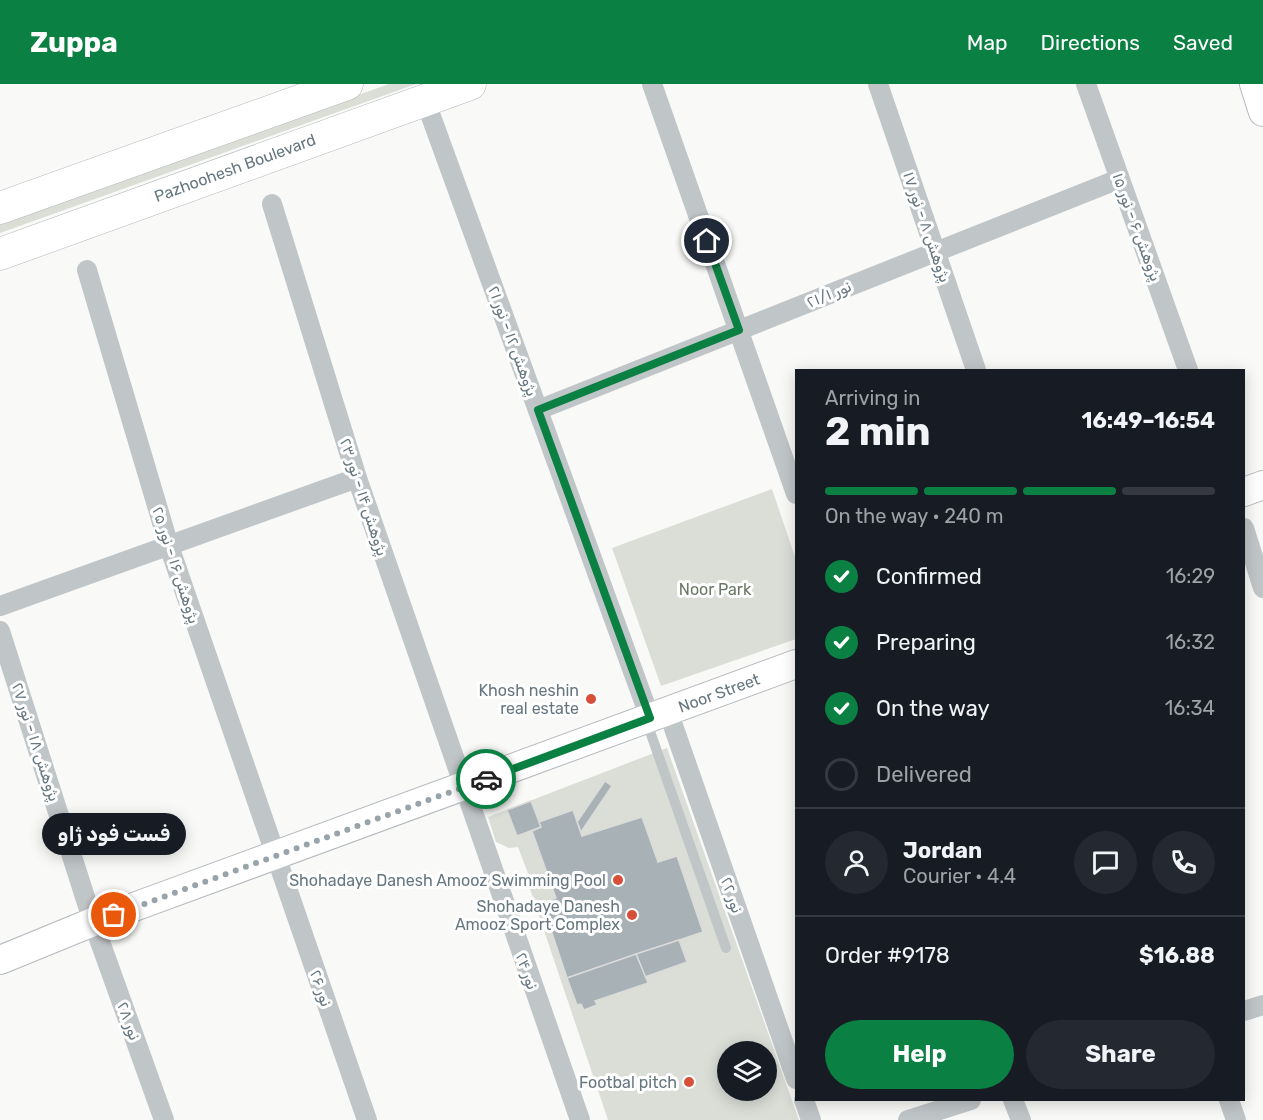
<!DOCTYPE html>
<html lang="en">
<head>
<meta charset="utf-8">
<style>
  body { margin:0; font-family:Rubik,"Noto Naskh Arabic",sans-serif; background:#242831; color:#f1f3f6; height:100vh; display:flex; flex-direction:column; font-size:22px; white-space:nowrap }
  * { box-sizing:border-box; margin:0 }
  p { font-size:20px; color:#9ea1a6 }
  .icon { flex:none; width:33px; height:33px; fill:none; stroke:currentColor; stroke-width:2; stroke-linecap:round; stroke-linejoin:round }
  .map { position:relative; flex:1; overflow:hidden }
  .details { position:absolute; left:795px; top:285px; width:450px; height:732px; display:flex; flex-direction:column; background:#171b24; border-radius:0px; box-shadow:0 3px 15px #0003 }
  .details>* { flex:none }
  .fabs { position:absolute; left:717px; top:957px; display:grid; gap:12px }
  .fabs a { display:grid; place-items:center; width:60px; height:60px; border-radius:50%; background:#171b24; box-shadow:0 3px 15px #0003; font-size:30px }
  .pin { position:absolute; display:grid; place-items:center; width:51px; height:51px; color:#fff; margin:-26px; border:3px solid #fff; border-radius:50%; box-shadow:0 2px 6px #0007 }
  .courier { position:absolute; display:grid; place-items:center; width:60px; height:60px; margin:-30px; border:4px solid #0b8043; border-radius:50%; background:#fff; color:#222; box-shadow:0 2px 8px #0007 }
  .bubble { position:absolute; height:42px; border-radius:21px; background:#171b24; box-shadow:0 3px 15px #0003; font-size:20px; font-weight:700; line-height:42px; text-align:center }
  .head em { font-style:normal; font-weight:700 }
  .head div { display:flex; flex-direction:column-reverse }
  .head { display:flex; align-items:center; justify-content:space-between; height:102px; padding:0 30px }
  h1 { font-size:39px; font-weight:700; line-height:45px }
  .bar { display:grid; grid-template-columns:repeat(4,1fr); gap:9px 6px; align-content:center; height:72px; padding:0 30px }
  .bar i { height:8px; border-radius:4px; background:#363941 }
  .bar .on { background:#0b8043 }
  .bar p { grid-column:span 4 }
  .line { display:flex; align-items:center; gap:15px; padding:0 30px; border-top:2px solid #363941 }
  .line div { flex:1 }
  .round { display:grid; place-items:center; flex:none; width:63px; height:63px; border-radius:32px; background:#242831 }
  ol { padding:0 30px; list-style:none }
  li { display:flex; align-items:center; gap:18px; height:66px }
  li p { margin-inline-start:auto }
  li .icon { padding:6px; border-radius:50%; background:#0b8043; color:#fff; stroke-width:4 }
  li:last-child { color:#9ea1a6 }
  li i { width:33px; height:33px; border:3px solid #363941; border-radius:50% }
  .cta { display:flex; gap:12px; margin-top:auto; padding:12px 30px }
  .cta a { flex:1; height:69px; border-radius:36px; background:#0b8043; color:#fff; font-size:24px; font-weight:700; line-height:69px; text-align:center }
  .cta a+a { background:#242831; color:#f1f3f6 }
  header { display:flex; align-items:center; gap:36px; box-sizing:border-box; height:84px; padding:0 30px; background:#0b8043; color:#fff }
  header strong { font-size:28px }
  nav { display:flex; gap:33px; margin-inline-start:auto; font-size:21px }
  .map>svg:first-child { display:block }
  .green { fill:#daded7; fill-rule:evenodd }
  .building { fill:#a8b1b6; stroke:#dbdbd9; stroke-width:1.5 }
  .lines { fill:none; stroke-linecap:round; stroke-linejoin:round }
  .secondary-casing { stroke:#b3b9bd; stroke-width:30 }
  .primary-casing { stroke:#b2b8bb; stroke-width:33 }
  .lane { stroke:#c0c5c8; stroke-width:10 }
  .street { stroke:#c0c5c8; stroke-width:20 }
  .secondary { stroke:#fff; stroke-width:28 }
  .primary { stroke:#fff; stroke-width:32 }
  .done { stroke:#99a4aa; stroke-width:6; stroke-dasharray:0 10.8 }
  .route { stroke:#0b8043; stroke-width:8 }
  .poi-dot { fill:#d84f39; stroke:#fff; stroke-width:2 }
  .labels { text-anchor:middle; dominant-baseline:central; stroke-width:6; stroke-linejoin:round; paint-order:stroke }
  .street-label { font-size:16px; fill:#667780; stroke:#fff }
  .park-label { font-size:16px; fill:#6a7965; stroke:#fff }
  .poi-label { font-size:16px; fill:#667780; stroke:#fff; text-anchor:end }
</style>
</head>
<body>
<header>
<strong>Zuppa</strong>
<nav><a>Map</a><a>Directions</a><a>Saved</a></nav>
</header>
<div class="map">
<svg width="1263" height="1036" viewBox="0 0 1263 1036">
  <rect width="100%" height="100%" fill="#f9f9f7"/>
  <g class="green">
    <polygon points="389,0 416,0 0,149 0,139"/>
    <polygon points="772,405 796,476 796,555 661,602 612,464"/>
    <path d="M667,664l132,372h-191l-79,-234 2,-5 -13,-34 -9,1 -13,-6 -8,-25zM728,968h38v38h-38z"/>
  </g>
  <g class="building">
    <polygon points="605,697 612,702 581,748 577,738"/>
    <polygon points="531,717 541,743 517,752 507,726"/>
    <polygon points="573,726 582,752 642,733 658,778 677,772 703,848 567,894 542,819 556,814 532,747 541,743 539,738"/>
    <polygon points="679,856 687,878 645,893 636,870"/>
    <polygon points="636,870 648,899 595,917 597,921 584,926 581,920 577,921 567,894"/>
  </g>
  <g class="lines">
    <g class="secondary-casing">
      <g id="secondary">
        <polyline points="1254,0 1263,28"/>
        <polyline points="1244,408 1263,401"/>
        <polyline points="0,876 93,838 796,580"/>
      </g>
    </g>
    <g class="primary-casing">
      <g id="primary">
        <polyline points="0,124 347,0"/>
        <polyline points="0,170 470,0"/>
      </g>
    </g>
    <polyline class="lane" points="646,636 726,864"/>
    <g class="street">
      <polyline points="652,0 796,410"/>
      <polyline points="878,0 976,286"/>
      <polyline points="1086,0 1188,286"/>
      <polyline points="425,16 650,634"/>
      <polyline points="272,120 357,394 580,1036"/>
      <polyline points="87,186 169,462 367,1036"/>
      <polyline points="538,326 1119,95"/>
      <polyline points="1244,444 1263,504"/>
      <polyline points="0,522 357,394"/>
      <polyline points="0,547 93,838 164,1036"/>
      <polyline points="668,627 796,995"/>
      <polyline points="1244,927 1263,921"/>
      <polyline points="804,1016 811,1036"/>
      <polyline points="1013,1016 1021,1036"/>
      <polyline points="1229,1016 1236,1036"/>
      <polyline points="908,1036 971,1016"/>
    </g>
    <use href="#secondary" class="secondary"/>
    <use href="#primary" class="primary"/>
  </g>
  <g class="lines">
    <polyline class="done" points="114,831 486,695"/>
    <polyline class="route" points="486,695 650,634 538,326 739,246 707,157"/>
  </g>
  <g class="poi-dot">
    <circle cx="591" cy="615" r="6"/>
    <circle cx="618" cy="796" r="6"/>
    <circle cx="632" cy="831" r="6"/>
    <circle cx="689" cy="998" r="6"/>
  </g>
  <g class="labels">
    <g class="street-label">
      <text transform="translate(235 84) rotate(-20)">Pazhoohesh Boulevard</text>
      <text transform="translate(927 143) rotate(71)">پژوهش ۸ - نور ۱۷</text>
      <text transform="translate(1137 143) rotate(70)">پژوهش ۶ - نور ۱۵</text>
      <text transform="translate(829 210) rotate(-22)">نور ۲۱/۱</text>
      <text transform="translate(513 257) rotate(70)">پژوهش ۱۲ - نور ۲۱</text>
      <text transform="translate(364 413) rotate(72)">پژوهش ۱۴ - نور ۲۳</text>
      <text transform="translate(176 481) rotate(72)">پژوهش ۱۶ - نور ۲۵</text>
      <text transform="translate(719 609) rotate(-20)">Noor Street</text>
      <text transform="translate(36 658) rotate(72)">پژوهش ۱۸ - نور ۲۷</text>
      <text transform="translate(732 811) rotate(71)">نور ۲۲</text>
      <text transform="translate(527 887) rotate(71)">نور ۲۴</text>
      <text transform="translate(321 904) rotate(71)">نور ۲۶</text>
      <text transform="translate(129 937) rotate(70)">نور ۲۸</text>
    </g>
    <g class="park-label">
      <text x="715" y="505">Noor Park</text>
    </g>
    <g class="poi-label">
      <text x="579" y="606">Khosh neshin<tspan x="579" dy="18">real estate</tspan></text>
      <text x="606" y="796">Shohadaye Danesh Amooz Swimming Pool</text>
      <text x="620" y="822">Shohadaye Danesh<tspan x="620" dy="18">Amooz Sport Complex</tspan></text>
      <text x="677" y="998">Footbal pitch</text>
    </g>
  </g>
</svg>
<div class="fabs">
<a><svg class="icon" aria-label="layers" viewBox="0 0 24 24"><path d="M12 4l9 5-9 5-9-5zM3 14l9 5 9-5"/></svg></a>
</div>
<div class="pin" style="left:114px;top:831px;background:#ea580c"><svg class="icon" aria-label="bag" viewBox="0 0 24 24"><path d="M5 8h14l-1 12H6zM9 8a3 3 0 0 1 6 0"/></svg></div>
<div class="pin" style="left:707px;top:157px;background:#1f2937"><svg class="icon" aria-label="home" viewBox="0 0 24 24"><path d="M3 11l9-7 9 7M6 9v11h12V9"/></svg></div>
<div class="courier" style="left:486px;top:695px"><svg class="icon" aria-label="car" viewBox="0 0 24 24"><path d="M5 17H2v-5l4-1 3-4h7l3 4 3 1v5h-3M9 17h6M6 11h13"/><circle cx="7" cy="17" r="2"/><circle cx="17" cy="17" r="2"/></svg></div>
<div class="bubble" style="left:42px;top:729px;width:144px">فست فود ژاو</div>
<section class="details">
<div class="head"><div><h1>2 min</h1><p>Arriving in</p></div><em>16:49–16:54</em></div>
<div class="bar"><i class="on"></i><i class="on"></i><i class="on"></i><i></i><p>On the way · 240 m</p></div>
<ol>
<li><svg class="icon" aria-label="check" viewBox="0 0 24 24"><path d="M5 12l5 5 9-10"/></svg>Confirmed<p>16:29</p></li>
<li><svg class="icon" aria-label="check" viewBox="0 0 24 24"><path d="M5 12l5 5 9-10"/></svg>Preparing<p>16:32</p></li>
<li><svg class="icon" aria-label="check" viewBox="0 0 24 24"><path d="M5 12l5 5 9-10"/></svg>On the way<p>16:34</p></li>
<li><i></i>Delivered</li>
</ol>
<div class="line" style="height:108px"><a class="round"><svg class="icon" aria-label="person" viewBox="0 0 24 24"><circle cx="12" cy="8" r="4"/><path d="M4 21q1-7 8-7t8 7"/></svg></a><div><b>Jordan</b><p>Courier · 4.4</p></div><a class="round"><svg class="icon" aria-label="chat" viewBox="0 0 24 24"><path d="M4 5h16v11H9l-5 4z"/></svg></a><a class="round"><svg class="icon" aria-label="phone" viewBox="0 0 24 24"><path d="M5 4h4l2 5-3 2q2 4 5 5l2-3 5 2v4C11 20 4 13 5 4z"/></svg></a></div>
<div class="line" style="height:78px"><div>Order #9178</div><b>$16.88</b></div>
<div class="cta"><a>Help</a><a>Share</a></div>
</section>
</div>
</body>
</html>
